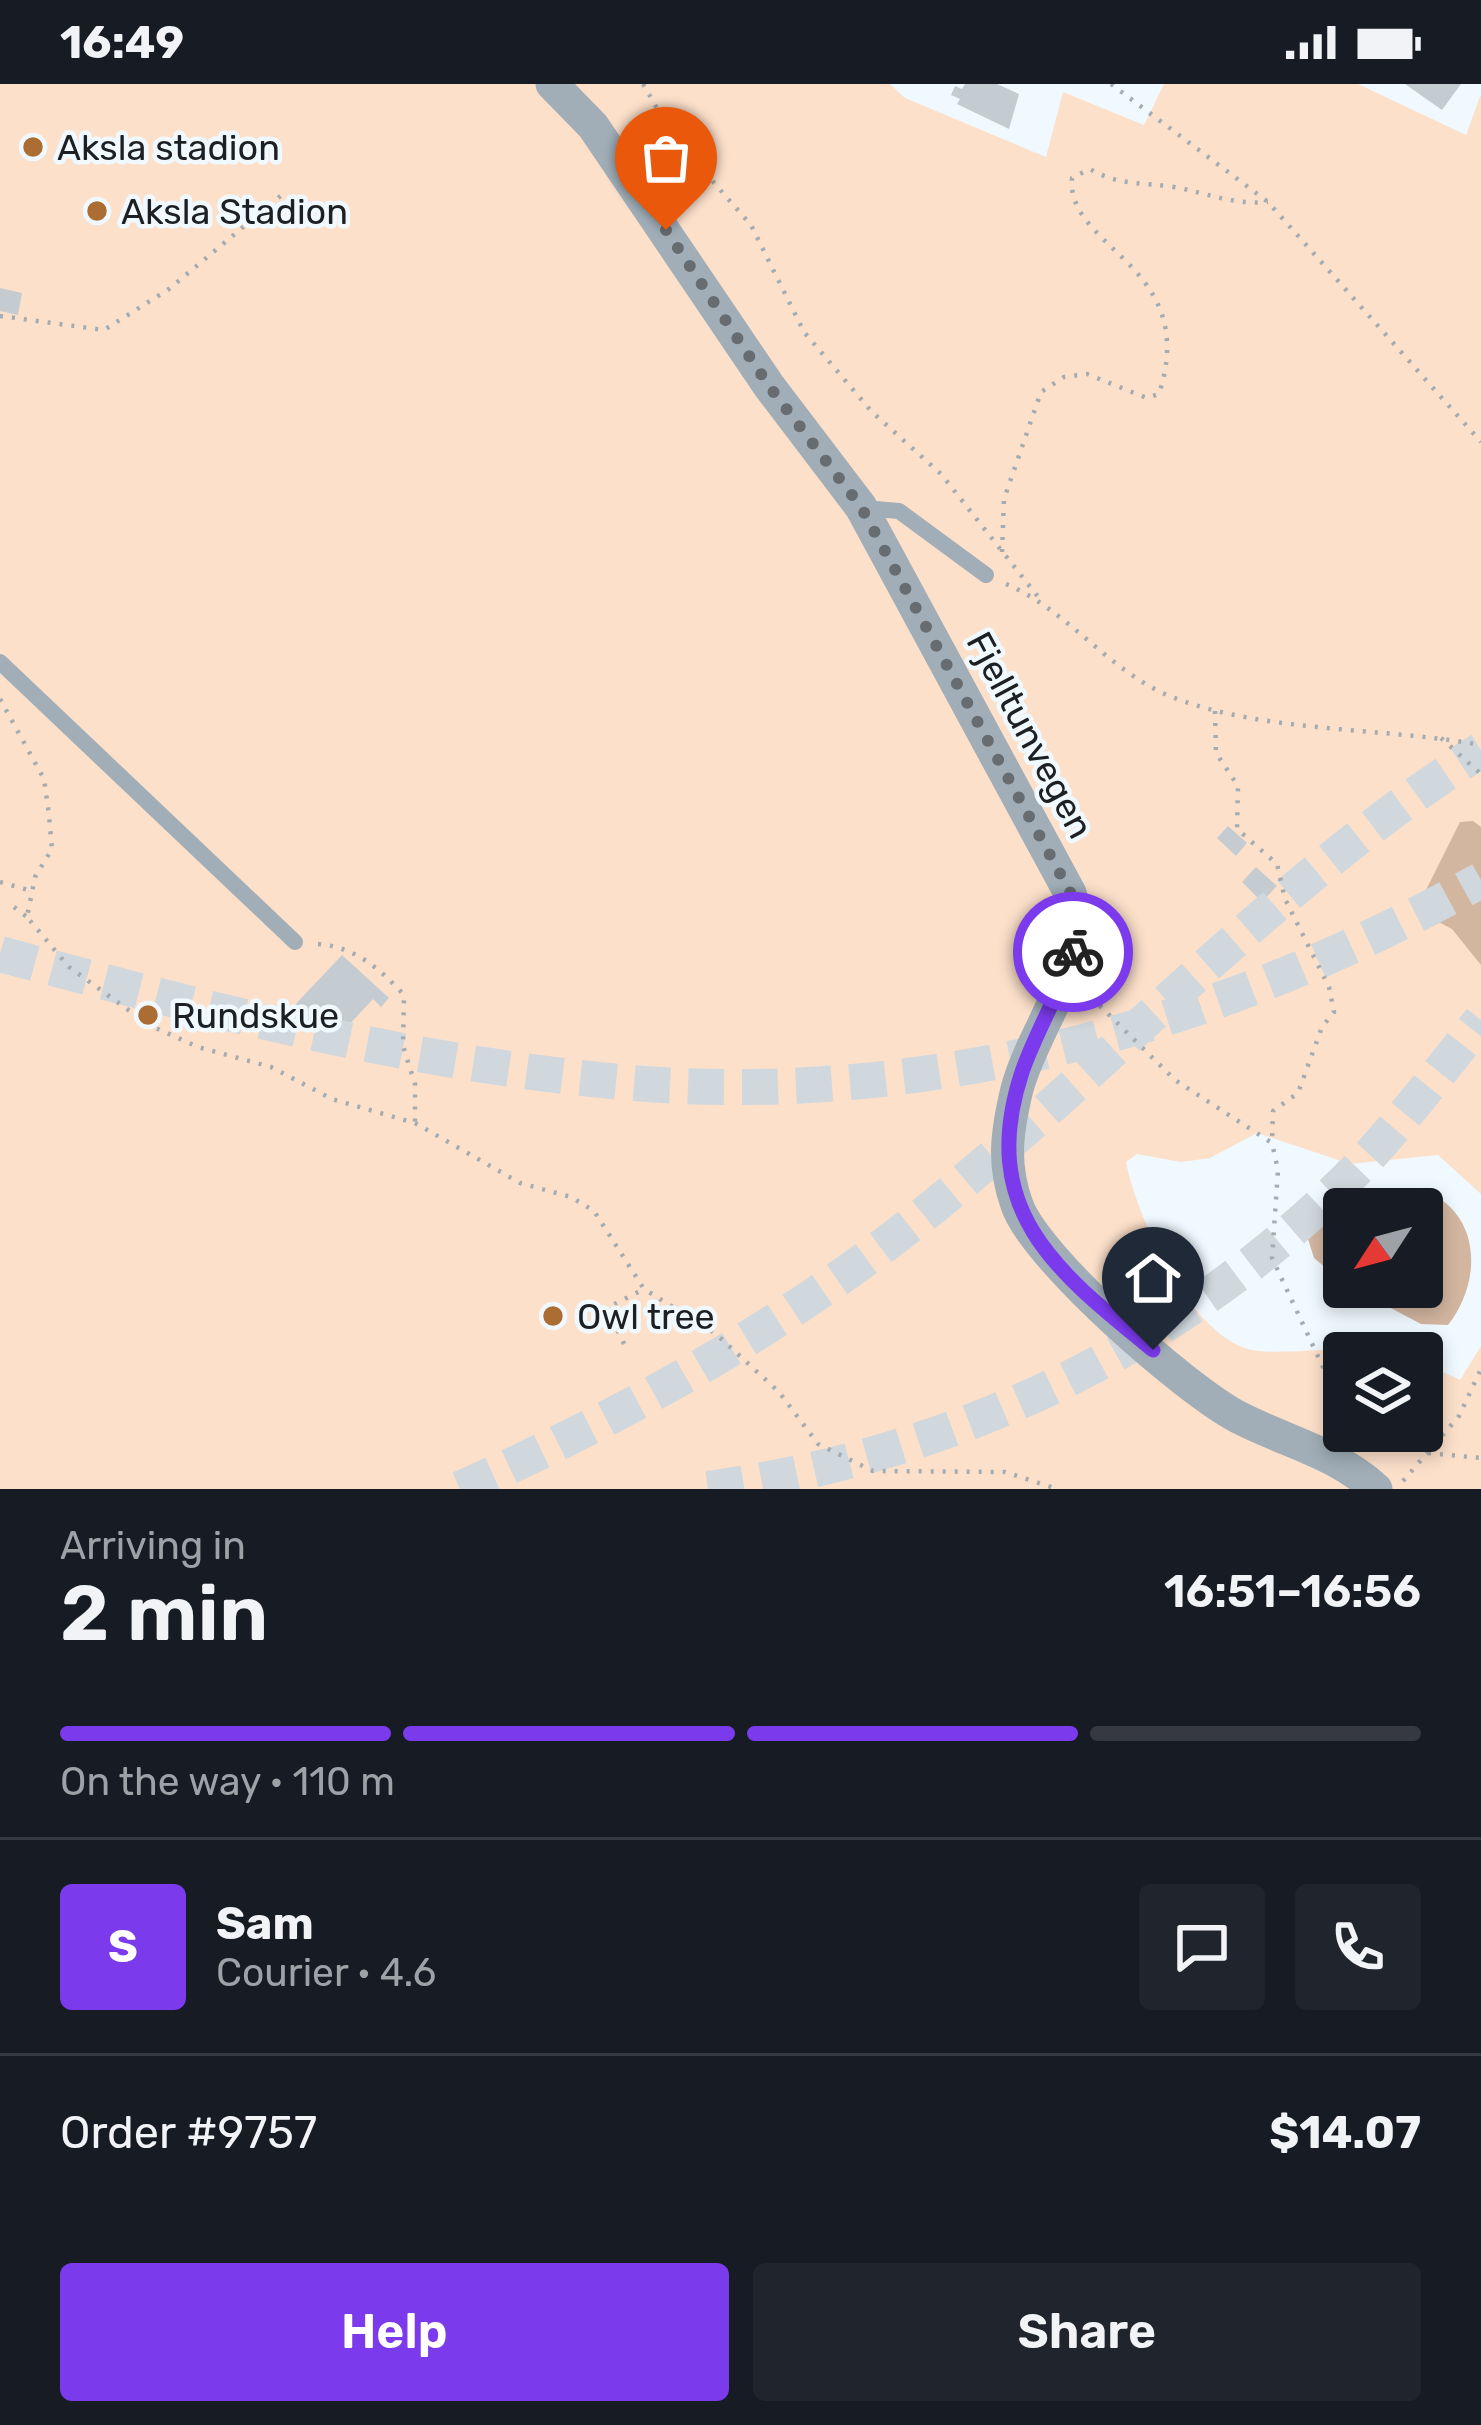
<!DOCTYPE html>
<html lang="en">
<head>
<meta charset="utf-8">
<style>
  body { margin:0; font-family:Rubik,sans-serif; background:#20242c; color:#f1f3f6; height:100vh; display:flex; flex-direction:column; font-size:45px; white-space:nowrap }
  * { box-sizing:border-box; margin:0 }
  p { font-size:39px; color:#9ea1a6 }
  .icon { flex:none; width:66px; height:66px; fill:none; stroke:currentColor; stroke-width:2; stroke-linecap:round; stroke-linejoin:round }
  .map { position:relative; height:1405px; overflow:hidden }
  .sheet { display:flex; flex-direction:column; background:#171b24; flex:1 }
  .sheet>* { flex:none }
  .needle { width:78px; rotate:234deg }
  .tools { position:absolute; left:1323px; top:1104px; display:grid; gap:24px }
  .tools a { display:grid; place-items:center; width:120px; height:120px; border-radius:12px; background:#171b24; box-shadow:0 6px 18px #0003; font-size:60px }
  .pin { position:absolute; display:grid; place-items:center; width:102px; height:102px; color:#fff; margin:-123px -51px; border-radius:50% 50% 50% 0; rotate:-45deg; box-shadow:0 0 12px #0007 }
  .pin .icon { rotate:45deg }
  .courier { position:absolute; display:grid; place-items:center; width:120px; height:120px; margin:-60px; border:9px solid #7c3aed; border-radius:50%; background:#fff; color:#222; box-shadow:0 3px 15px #0007 }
  .headline em { font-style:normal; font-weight:600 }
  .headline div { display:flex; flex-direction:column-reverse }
  .headline { display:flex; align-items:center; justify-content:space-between; height:204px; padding:0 60px }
  h1 { font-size:78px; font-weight:600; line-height:90px }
  .bar { display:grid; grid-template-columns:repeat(4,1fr); gap:18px 12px; align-content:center; height:144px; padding:0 60px }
  .bar i { height:15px; border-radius:9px; background:#363941 }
  .bar .active { background:#7c3aed }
  .bar p { grid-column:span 4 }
  .line { display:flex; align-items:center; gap:30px; padding:0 60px; border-top:3px solid #363941 }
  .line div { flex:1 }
  .round { display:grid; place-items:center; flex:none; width:126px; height:126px; border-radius:12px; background:#20242c }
  .cta { display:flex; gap:24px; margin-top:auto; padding:24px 60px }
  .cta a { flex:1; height:138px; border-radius:12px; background:#7c3aed; color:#fff; font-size:48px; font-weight:600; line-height:138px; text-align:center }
  .cta a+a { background:#20242c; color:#f1f3f6 }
  .status { display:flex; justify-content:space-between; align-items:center; height:84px; padding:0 60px; background:#171b24; direction:ltr }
  .status svg { height:33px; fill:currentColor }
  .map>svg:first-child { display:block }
  .green { fill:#fce0ca }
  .water { fill:#d3b6a0 }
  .building { fill:#c4ccd2 }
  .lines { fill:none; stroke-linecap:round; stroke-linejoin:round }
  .trunk-tunnel { stroke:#d0d8de; stroke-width:36; stroke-dasharray:36 18; stroke-linecap:butt }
  .path { stroke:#a5acb1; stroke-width:4.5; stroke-dasharray:3 9; stroke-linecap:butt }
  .service { stroke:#a1aeb8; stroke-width:16 }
  .minor { stroke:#a1aeb8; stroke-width:33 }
  .done { stroke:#676c70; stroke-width:12; stroke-dasharray:0 21.6 }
  .route { stroke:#7c3aed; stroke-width:15 }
  .poi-dot { fill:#ac6d34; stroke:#f0f9ff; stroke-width:4.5 }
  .labels { text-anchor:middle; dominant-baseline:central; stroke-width:9; stroke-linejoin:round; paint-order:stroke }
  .poi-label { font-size:36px; fill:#1d2023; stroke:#f0f9ff; text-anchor:start }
  .street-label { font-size:36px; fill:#1d2023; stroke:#f0f9ff }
</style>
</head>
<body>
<div class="status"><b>16:49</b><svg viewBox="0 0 49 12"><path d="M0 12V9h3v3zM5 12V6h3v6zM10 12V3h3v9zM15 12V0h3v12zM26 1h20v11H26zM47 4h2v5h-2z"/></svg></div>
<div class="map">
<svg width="1481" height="1405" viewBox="0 0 1481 1405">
  <rect width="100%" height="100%" fill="#f0f9ff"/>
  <path class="green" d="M0,0h890l15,14 141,59 17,-65 81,33 20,-41h194l108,51 15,-41v1100l-43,-39 -88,9 -93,-31 -47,25 -29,4 -44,-8 -11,8c11,56 68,183 132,189 46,4 92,-9 139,2h-53v78h78v-69l38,18 21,-34v143h-1481z"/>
  <g class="water">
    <polygon points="1473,737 1481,743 1481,881 1452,845 1425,831 1419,820 1460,738"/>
    <path d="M1434,1111c47,26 47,88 14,130l-27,-1 -70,-37h71v-78h-78v74l-30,-25 -12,-38c43,-18 86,-22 132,-25z"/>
  </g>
  <g class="building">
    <polygon points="965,0 997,0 1019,10 1009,45 957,20 960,15 951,11 955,2 962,5"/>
    <polygon points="1405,0 1461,0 1442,26"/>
    <polygon points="0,204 22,209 18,231 0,227"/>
    <polygon points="1228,742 1247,759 1236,772 1217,754"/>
    <polygon points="1256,783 1277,802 1262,818 1242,798"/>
    <polygon points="342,871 389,914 381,923 373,915 330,961 291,925"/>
  </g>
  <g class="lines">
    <g class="trunk-tunnel">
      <path d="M0,870c205,55 409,109 621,128 301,27 599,-55 860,-202"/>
      <path d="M460,1405c175,-78 343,-173 490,-296 181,-149 331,-314 531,-443"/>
      <path d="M708,1405c244,-34 470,-139 644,-315 47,-48 87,-102 129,-154"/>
    </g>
    <g class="path">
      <polyline points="643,0 673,52 751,141 804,248 872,328 941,390 1039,514"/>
      <polyline points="1111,0 1268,118 1481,358"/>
      <polyline points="0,232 104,246 169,205 284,109"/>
      <path d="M1002,468l2,-53 37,-107 23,-15 23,-3 60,24 12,-4c42,-130 -93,-144 -87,-216l18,-9c29,17 52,13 84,18 33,6 58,18 94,15"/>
      <path d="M1006,500c62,26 103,88 166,113 92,36 211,30 309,48"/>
      <polyline points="0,615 44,695 49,731 52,765 35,793 27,833 69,883 149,941 198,963 271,983 332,1015 415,1039 520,1099 571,1113 594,1127 644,1205 716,1250 779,1308 818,1360 873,1387 1005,1388 1057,1405"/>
      <polyline points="1215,627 1216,669 1238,702 1237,745 1277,780 1285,815 1329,903 1334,928 1322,943 1298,1009 1273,1027 1272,1058"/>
      <polyline points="1441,654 1481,690"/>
      <polyline points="0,798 32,807"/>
      <polyline points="14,823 27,833"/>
      <path d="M318,860c37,3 61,24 86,51l-1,51 12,38v39"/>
      <polyline points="1091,913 1175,996 1272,1059 1278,1086 1272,1174 1344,1328"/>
      <polyline points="593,1225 607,1224"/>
      <polyline points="624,1260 607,1224 644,1205"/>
      <polyline points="1428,1369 1481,1374"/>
      <polyline points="1403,1397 1459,1332 1481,1285"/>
    </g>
    <g class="service">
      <polyline points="864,424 899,427 986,491"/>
      <polyline points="0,578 295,858"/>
    </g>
    <path class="minor" d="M552,0l41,42 176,260 92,121 209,386c23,67 -36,132 -53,196 -10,42 -15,75 0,116 19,54 170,186 223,213 47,24 95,34 136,71"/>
  </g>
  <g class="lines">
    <polyline class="done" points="666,146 769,302 861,423 1070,808 1078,831 1073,868"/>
    <path class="route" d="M1073,868c-13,41 -37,79 -51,120 -45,137 32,198 131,278"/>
  </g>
  <g class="poi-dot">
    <circle cx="33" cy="63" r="12"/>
    <circle cx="97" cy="127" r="12"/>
    <circle cx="148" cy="931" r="12"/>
    <circle cx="553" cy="1232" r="12"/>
  </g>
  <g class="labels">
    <g class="poi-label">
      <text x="57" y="63">Aksla stadion</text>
      <text x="121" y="127">Aksla Stadion</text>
      <text x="172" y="931">Rundskue</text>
      <text x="577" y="1232">Owl tree</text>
    </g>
    <g class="street-label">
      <text transform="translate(1030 651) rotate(62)">Fjelltunvegen</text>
    </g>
  </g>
</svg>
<div class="tools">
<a><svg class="needle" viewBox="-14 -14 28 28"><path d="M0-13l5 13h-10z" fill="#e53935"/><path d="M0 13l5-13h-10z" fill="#9ea1a6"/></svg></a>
<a><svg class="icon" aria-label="layers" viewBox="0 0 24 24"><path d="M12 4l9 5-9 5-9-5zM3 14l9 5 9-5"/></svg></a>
</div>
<div class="pin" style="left:666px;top:146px;background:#ea580c"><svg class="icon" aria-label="bag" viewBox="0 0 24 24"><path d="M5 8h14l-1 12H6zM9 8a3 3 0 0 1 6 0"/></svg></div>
<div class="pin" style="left:1153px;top:1266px;background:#1f2937"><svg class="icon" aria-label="home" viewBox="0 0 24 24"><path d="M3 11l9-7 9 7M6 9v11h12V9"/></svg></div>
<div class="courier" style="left:1073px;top:868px"><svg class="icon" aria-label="bike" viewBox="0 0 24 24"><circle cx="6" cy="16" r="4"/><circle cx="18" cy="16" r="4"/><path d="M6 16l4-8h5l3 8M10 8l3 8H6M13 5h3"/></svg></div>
</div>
<section class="sheet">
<div class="headline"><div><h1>2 min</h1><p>Arriving in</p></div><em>16:51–16:56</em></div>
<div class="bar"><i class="active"></i><i class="active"></i><i class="active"></i><i></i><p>On the way · 110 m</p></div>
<div class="line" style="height:216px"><b class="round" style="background:#7c3aed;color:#fff">S</b><div><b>Sam</b><p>Courier · 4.6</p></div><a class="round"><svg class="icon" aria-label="chat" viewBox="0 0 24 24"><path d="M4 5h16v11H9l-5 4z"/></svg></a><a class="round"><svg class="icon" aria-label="phone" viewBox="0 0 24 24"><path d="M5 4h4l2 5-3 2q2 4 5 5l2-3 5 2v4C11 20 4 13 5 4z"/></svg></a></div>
<div class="line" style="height:156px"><div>Order #9757</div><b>$14.07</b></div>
<div class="cta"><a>Help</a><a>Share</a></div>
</section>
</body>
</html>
